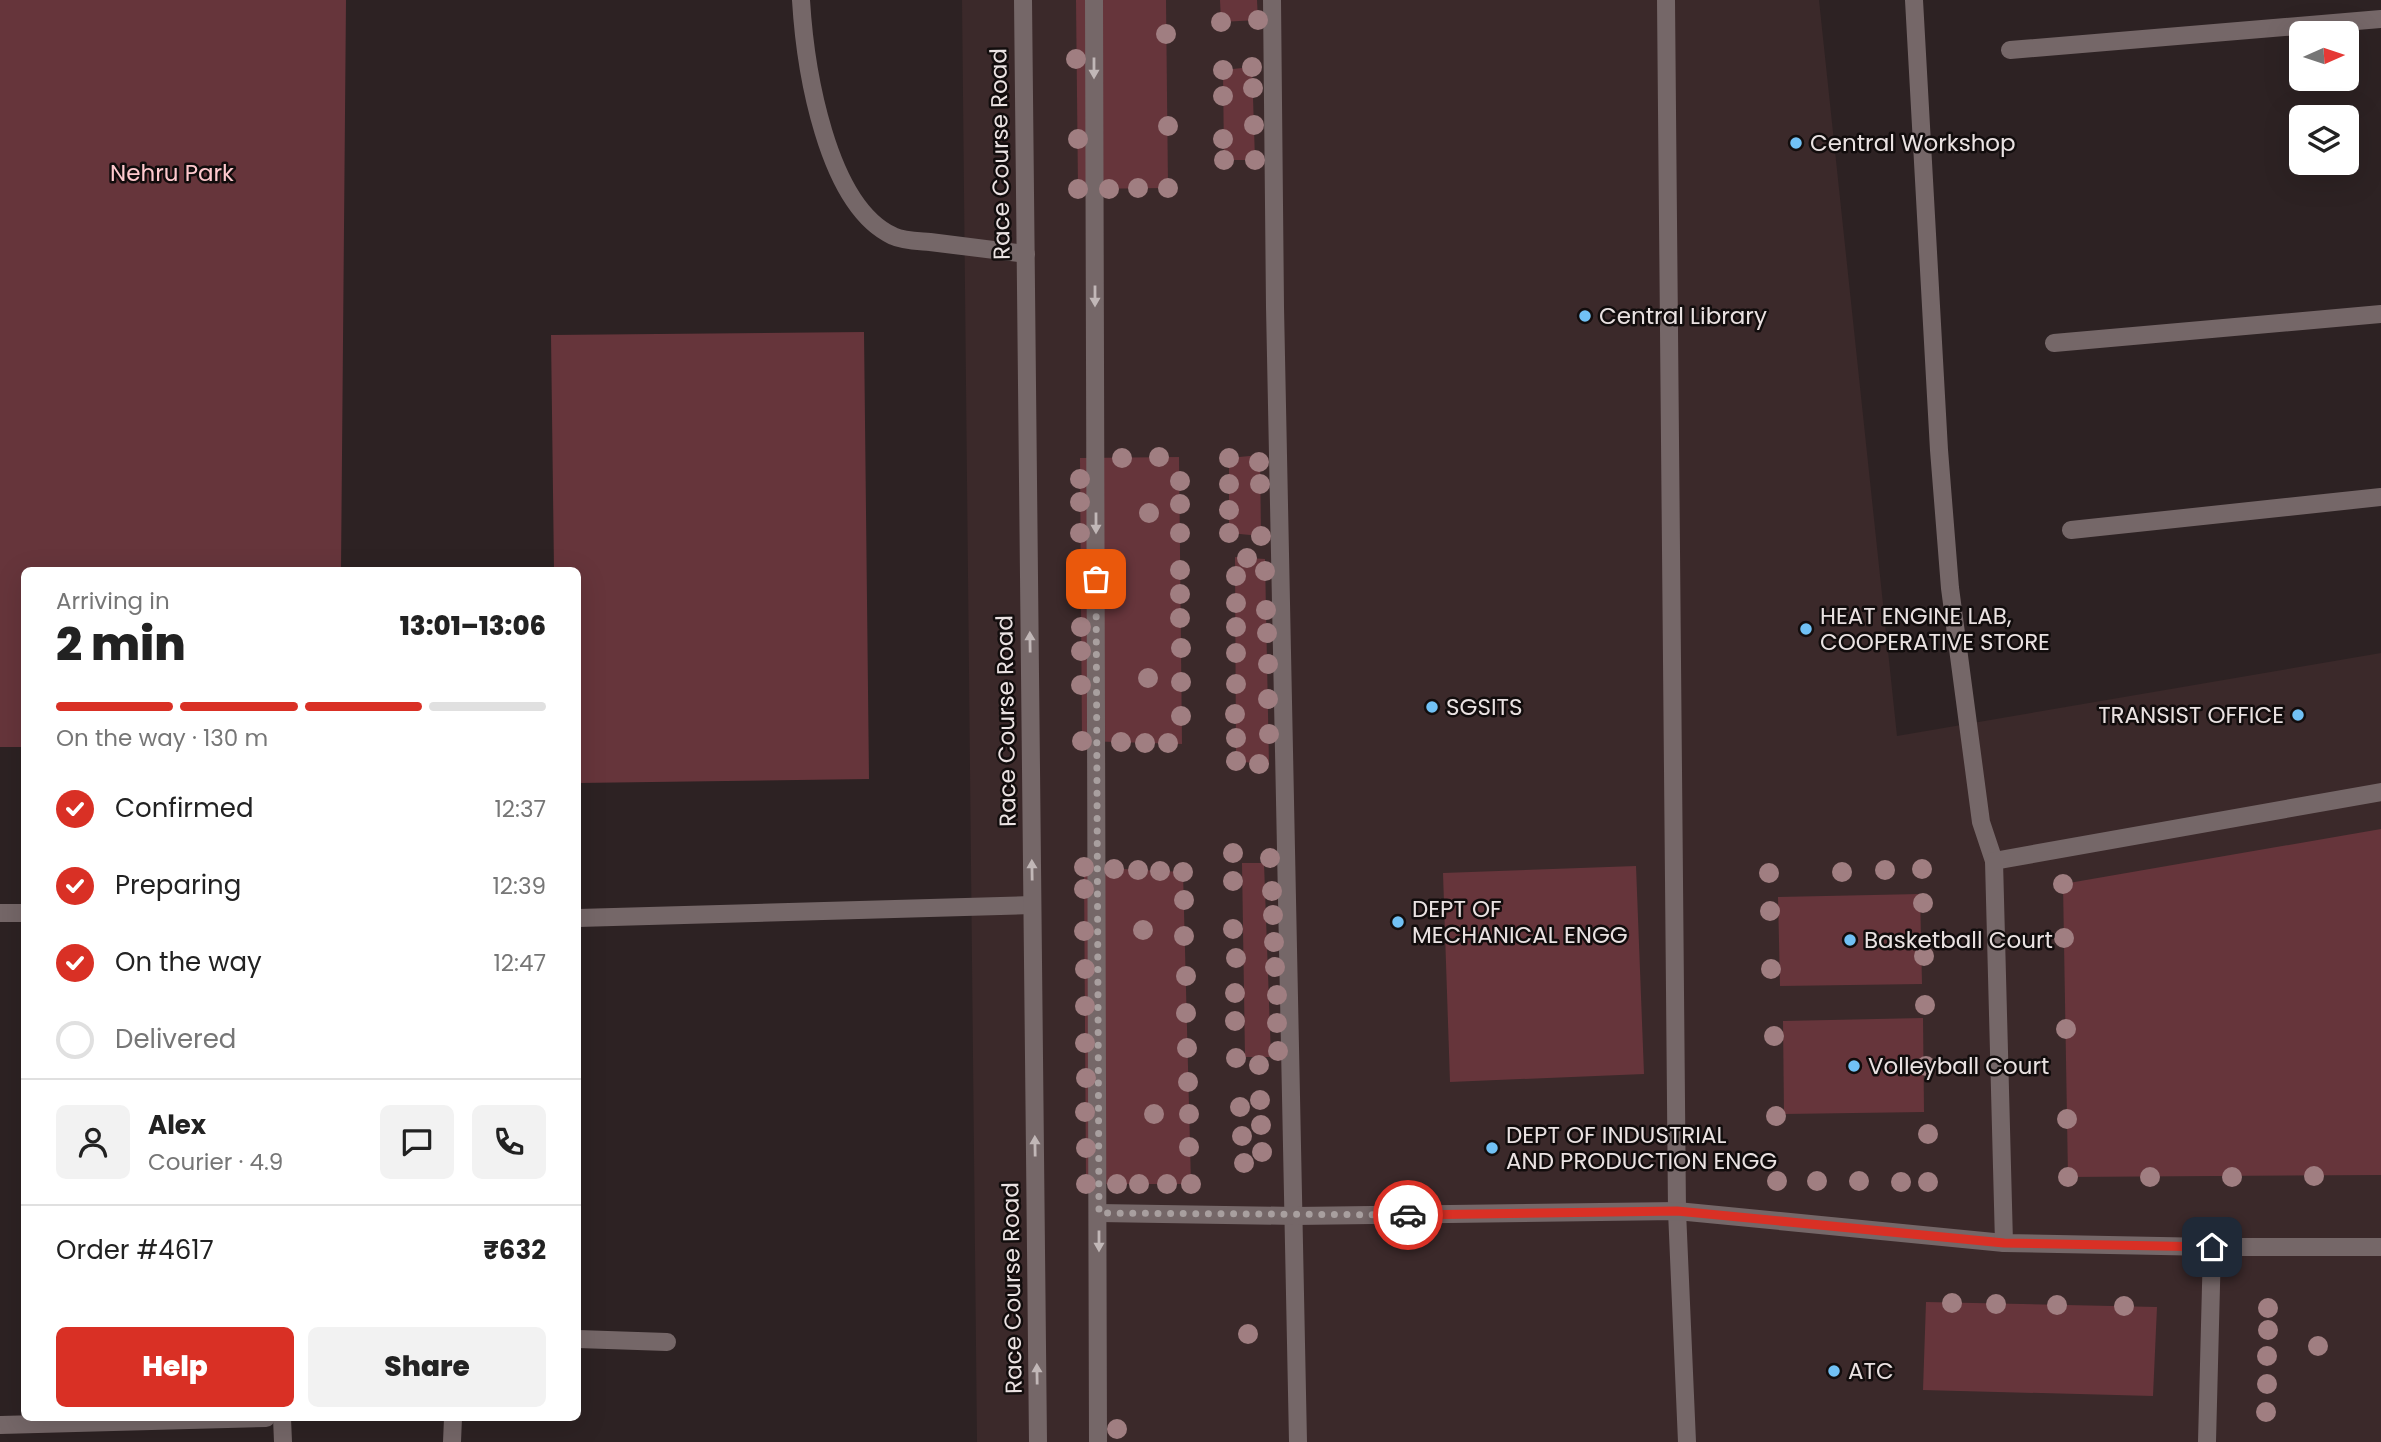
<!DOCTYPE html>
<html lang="en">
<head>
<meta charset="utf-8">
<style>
  body { margin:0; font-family:Poppins,sans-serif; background:#f2f2f2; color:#222; height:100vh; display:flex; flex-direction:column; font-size:26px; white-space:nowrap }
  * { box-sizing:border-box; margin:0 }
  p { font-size:23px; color:#767676 }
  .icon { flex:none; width:38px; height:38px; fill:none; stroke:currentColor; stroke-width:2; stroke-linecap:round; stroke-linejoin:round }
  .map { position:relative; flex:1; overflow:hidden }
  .side { position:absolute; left:21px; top:567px; width:560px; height:854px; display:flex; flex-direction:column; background:#fff; border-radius:10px; box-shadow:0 7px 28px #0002 }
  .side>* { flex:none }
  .needle { width:46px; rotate:87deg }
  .fabs { position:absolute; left:2289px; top:21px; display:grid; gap:14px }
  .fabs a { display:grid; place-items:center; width:70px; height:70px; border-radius:10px; background:#fff; box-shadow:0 7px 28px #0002; font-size:35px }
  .pin { position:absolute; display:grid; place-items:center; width:60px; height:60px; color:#fff; margin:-30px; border-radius:14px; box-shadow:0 4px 10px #0006 }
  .courier { position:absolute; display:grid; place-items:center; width:70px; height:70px; margin:-35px; border:5px solid #d93025; border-radius:50%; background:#fff; color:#222; box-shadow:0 2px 9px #0007 }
  .head em { font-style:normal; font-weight:800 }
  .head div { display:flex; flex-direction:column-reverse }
  .head { display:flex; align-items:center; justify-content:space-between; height:119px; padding:0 35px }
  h1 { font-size:46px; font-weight:800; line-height:52px }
  .bar { display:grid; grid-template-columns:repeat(4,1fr); gap:10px 7px; align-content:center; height:84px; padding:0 35px }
  .bar i { height:9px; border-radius:5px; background:#e0e0e0 }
  .bar .active { background:#d93025 }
  .bar p { grid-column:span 4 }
  .line { display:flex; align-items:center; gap:18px; padding:0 35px; border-top:2px solid #e0e0e0 }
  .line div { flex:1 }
  .round { display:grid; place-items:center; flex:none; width:74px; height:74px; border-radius:10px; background:#f2f2f2 }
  ol { padding:0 35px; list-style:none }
  li { display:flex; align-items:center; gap:21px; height:77px }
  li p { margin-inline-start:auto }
  li .icon { padding:7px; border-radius:50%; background:#d93025; color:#fff; stroke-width:4 }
  li:last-child { color:#767676 }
  li i { width:38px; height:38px; border:4px solid #e0e0e0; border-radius:50% }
  .cta { display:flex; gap:14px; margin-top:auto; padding:14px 35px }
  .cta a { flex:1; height:80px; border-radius:10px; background:#d93025; color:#fff; font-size:28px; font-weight:800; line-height:80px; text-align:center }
  .cta a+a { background:#f2f2f2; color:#222 }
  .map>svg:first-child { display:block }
  .built { fill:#3b292a }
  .green { fill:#66353b }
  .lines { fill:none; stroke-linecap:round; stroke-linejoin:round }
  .service { stroke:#756768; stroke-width:18 }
  .minor { stroke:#756768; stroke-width:18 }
  .tertiary { stroke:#756768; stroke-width:18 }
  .tree { fill:#a07e81 }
  .oneway { fill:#c1b7b7 }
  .done { stroke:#a89f9f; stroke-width:7; stroke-dasharray:0 12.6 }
  .route { stroke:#d93025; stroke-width:9 }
  .poi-dot { fill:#71c1f5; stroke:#120d0d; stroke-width:2.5 }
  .labels { text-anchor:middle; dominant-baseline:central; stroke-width:5; stroke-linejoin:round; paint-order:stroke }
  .poi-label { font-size:23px; fill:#eae2e2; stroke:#120d0d; text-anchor:start }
  .street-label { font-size:23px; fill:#eae2e2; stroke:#120d0d }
  .park-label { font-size:23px; fill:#ffc9ce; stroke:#120d0d }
</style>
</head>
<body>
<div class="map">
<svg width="2381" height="1442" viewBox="0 0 2381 1442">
  <rect width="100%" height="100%" fill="#2d2223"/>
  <polygon class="built" points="962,0 1819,0 1897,736 2381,653 2381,1442 977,1442"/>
  <g class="green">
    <polygon points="0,0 346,0 341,570 24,570 24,747 0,747"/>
    <polygon points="1076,0 1166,0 1168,188 1078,189"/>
    <polygon points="1220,0 1257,0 1258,20 1221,22"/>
    <polygon points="1252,67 1255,160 1224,160 1223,70"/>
    <polygon points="864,332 869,779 578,783 578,570 554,570 551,335"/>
    <polygon points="1260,455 1261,536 1229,533 1229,458"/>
    <polygon points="1179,457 1182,744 1082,741 1080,458"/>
    <polygon points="1235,557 1265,559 1269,765 1236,761"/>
    <polygon points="2381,829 2381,1175 2068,1177 2063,884"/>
    <polygon points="1242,863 1264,863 1271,1057 1245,1057"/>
    <polygon points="1636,866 1644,1074 1450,1082 1443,873"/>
    <polygon points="1084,867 1183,872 1191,1184 1086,1184"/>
    <polygon points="1920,894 1922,984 1780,986 1778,897"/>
    <polygon points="1923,1018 1924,1112 1784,1114 1783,1021"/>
    <polygon points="1926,1302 2157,1307 2153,1396 1923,1390"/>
  </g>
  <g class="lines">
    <g class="service">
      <path d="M801,0c4,67 25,205 92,236 10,5 25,5 37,6 32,4 64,8 96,12"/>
      <polyline points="1272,0 1275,307 1298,1442"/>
      <polyline points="1666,0 1677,1211 1687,1442"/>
      <polyline points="1914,0 1939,450 1950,588 1981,822 1994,861"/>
      <polyline points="1099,1213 1295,1216 1677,1211 2004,1243 2212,1247 2207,1442"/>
      <polyline points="2004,1243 1994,861 2381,792"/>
      <polyline points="2212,1247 2381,1247"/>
    </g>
    <g class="minor">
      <polyline points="2010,50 2381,19"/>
      <polyline points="2054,343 2381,314"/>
      <polyline points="2071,530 2381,497"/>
      <polyline points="0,913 24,913"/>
      <polyline points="578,918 1032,905"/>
      <polyline points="578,1339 667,1342"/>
      <polyline points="282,1418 283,1442"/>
      <polyline points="0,1425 266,1418"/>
      <polyline points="452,1442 453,1418"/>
    </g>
    <g class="tertiary">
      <polyline points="1023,0 1038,1442"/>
      <polyline points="1094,0 1098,1442"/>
    </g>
  </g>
  <g class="tree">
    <circle cx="1258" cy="20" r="10"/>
    <circle cx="1221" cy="22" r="10"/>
    <circle cx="1166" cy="34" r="10"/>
    <circle cx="1076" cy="59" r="10"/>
    <circle cx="1252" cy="67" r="10"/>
    <circle cx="1223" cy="70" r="10"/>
    <circle cx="1253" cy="88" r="10"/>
    <circle cx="1223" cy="96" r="10"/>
    <circle cx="1254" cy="125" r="10"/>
    <circle cx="1168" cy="126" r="10"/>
    <circle cx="1078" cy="139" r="10"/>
    <circle cx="1223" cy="139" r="10"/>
    <circle cx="1224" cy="160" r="10"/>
    <circle cx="1255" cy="160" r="10"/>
    <circle cx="1138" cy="188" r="10"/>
    <circle cx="1168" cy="188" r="10"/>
    <circle cx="1078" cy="189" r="10"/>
    <circle cx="1109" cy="189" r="10"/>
    <circle cx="1159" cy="457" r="10"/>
    <circle cx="1122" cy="458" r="10"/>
    <circle cx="1229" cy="458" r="10"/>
    <circle cx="1259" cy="462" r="10"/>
    <circle cx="1080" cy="479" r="10"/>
    <circle cx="1180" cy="481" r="10"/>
    <circle cx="1229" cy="484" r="10"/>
    <circle cx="1260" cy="484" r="10"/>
    <circle cx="1080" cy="502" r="10"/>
    <circle cx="1180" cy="504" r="10"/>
    <circle cx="1229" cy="510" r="10"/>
    <circle cx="1149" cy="513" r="10"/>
    <circle cx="1080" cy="533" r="10"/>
    <circle cx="1180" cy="533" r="10"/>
    <circle cx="1229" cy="533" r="10"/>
    <circle cx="1261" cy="536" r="10"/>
    <circle cx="1247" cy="558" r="10"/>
    <circle cx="1081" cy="560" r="10"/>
    <circle cx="1107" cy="560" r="10"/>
    <circle cx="1180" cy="570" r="10"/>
    <circle cx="1265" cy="571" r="10"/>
    <circle cx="1236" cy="576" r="10"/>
    <circle cx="1081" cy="594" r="10"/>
    <circle cx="1180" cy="594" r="10"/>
    <circle cx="1236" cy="603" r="10"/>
    <circle cx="1266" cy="610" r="10"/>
    <circle cx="1180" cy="618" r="10"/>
    <circle cx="1081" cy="627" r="10"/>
    <circle cx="1236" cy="627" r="10"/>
    <circle cx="1267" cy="633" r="10"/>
    <circle cx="1181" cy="648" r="10"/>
    <circle cx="1081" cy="651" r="10"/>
    <circle cx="1236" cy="653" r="10"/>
    <circle cx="1268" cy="664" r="10"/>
    <circle cx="1148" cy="678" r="10"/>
    <circle cx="1181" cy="682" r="10"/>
    <circle cx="1236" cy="684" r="10"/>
    <circle cx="1081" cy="685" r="10"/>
    <circle cx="1268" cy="699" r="10"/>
    <circle cx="1235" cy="714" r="10"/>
    <circle cx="1181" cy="716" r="10"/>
    <circle cx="1269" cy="734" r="10"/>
    <circle cx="1236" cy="738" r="10"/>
    <circle cx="1082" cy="741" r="10"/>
    <circle cx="1121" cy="742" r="10"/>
    <circle cx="1145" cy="743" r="10"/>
    <circle cx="1168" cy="743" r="10"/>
    <circle cx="1236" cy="761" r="10"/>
    <circle cx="1259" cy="764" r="10"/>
    <circle cx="1233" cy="853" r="10"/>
    <circle cx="1270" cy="858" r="10"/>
    <circle cx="1084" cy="867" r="10"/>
    <circle cx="1114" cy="869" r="10"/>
    <circle cx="1922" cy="869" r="10"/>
    <circle cx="1138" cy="870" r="10"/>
    <circle cx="1885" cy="870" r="10"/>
    <circle cx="1160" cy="871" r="10"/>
    <circle cx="1183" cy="872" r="10"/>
    <circle cx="1842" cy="872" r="10"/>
    <circle cx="1769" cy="873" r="10"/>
    <circle cx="1233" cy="881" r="10"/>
    <circle cx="2063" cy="884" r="10"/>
    <circle cx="1084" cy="889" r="10"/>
    <circle cx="1272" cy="891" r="10"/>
    <circle cx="1184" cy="900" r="10"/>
    <circle cx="1923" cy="903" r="10"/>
    <circle cx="1770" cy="911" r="10"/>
    <circle cx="1273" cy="915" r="10"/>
    <circle cx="1233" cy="929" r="10"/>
    <circle cx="1143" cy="930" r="10"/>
    <circle cx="1084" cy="931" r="10"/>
    <circle cx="1184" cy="936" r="10"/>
    <circle cx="2064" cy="938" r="10"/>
    <circle cx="1274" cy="942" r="10"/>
    <circle cx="1924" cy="956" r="10"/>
    <circle cx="1236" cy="958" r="10"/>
    <circle cx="1275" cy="967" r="10"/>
    <circle cx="1085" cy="969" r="10"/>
    <circle cx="1771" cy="969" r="10"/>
    <circle cx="1186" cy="976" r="10"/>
    <circle cx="1235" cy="993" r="10"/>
    <circle cx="1277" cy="995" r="10"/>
    <circle cx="1925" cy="1005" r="10"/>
    <circle cx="1085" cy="1006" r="10"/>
    <circle cx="1186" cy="1013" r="10"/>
    <circle cx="1235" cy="1021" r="10"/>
    <circle cx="1277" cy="1023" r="10"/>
    <circle cx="2066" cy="1029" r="10"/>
    <circle cx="1774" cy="1036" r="10"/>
    <circle cx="1085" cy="1043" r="10"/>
    <circle cx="1187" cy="1048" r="10"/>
    <circle cx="1278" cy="1051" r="10"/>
    <circle cx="1236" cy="1058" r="10"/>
    <circle cx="1259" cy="1065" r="10"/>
    <circle cx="1926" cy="1066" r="10"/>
    <circle cx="1086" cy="1078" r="10"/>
    <circle cx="1188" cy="1082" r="10"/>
    <circle cx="1260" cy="1100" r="10"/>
    <circle cx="1240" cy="1107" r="10"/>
    <circle cx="1085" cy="1112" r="10"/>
    <circle cx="1154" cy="1114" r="10"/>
    <circle cx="1189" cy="1114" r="10"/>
    <circle cx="1776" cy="1116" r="10"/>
    <circle cx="2067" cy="1119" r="10"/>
    <circle cx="1261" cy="1125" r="10"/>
    <circle cx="1928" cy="1134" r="10"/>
    <circle cx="1242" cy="1136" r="10"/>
    <circle cx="1189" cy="1147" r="10"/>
    <circle cx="1086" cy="1148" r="10"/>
    <circle cx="1262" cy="1152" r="10"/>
    <circle cx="1244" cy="1163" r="10"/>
    <circle cx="2314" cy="1176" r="10"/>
    <circle cx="2068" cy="1177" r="10"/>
    <circle cx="2150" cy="1177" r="10"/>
    <circle cx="2232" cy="1177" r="10"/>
    <circle cx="1777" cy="1181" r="10"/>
    <circle cx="1817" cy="1181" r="10"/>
    <circle cx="1859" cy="1181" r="10"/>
    <circle cx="1901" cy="1182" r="10"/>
    <circle cx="1928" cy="1182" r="10"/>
    <circle cx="1086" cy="1184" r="10"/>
    <circle cx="1117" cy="1184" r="10"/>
    <circle cx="1139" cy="1184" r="10"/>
    <circle cx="1167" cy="1184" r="10"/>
    <circle cx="1191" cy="1184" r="10"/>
    <circle cx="1952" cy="1303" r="10"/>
    <circle cx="1996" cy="1304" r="10"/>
    <circle cx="2057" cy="1305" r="10"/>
    <circle cx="2124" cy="1306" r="10"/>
    <circle cx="2268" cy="1308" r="10"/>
    <circle cx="2268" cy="1330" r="10"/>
    <circle cx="1248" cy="1334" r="10"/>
    <circle cx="2318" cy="1346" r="10"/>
    <circle cx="2267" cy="1356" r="10"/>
    <circle cx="2267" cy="1384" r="10"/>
    <circle cx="2266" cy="1412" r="10"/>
    <circle cx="1117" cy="1429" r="10"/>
  </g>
  <defs><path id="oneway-solid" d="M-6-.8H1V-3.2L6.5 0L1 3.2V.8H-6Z" transform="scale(1.75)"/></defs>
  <g class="oneway">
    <use href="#oneway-solid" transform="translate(1094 68) rotate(90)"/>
    <use href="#oneway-solid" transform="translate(1095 296) rotate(90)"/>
    <use href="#oneway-solid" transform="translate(1096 523) rotate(90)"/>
    <use href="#oneway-solid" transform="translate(1030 642) rotate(-91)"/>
    <use href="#oneway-solid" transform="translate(1032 870) rotate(-91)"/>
    <use href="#oneway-solid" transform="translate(1035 1146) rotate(-91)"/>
    <use href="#oneway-solid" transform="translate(1099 1241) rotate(90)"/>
    <use href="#oneway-solid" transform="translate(1037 1374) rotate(-91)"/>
  </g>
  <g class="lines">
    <polyline class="done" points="1096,579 1099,1213 1408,1215"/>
    <polyline class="route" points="1408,1215 1677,1211 2004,1243 2212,1247"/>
  </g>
  <g class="poi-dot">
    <circle cx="1796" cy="143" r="7"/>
    <circle cx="1585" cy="316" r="7"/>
    <circle cx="1806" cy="629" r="7"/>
    <circle cx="1432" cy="707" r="7"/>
    <circle cx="2298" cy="715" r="7"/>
    <circle cx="1398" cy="922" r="7"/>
    <circle cx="1850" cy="940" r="7"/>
    <circle cx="1854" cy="1066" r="7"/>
    <circle cx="1492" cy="1148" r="7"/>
    <circle cx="1834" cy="1371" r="7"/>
  </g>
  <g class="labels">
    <g class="poi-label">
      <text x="1810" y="143">Central Workshop</text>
      <text x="1599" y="316">Central Library</text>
      <text x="1820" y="616">HEAT ENGINE LAB,<tspan x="1820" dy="26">COOPERATIVE STORE</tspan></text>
      <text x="1446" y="707">SGSITS</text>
      <text x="2284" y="715" text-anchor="end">TRANSIST OFFICE</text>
      <text x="1412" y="909">DEPT OF<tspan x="1412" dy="26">MECHANICAL ENGG</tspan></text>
      <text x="1864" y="940">Basketball Court</text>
      <text x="1868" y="1066">Volleyball Court</text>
      <text x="1506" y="1135">DEPT OF INDUSTRIAL<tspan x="1506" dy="26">AND PRODUCTION ENGG</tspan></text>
      <text x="1848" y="1371">ATC</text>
    </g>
    <g class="street-label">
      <text transform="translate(1000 154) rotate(-91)">Race Course Road</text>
      <text transform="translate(1006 721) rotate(-91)">Race Course Road</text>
      <text transform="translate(1012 1288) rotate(-91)">Race Course Road</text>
    </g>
    <g class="park-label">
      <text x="172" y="173">Nehru Park</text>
    </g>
  </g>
</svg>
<div class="fabs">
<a><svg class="needle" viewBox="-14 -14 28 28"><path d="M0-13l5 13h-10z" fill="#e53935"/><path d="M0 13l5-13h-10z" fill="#767676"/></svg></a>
<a><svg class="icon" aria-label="layers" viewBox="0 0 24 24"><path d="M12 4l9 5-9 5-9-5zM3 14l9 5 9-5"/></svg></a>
</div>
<div class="pin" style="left:1096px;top:579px;background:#ea580c"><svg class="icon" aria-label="bag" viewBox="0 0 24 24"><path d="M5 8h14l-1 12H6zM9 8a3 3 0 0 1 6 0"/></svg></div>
<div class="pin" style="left:2212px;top:1247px;background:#1f2937"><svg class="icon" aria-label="home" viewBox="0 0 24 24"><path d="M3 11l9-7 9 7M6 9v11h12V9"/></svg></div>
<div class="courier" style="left:1408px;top:1215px"><svg class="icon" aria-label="car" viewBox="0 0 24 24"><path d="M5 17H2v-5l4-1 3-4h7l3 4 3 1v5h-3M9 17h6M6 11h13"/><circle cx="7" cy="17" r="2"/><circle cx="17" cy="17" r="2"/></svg></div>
<section class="side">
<div class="head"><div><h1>2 min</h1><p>Arriving in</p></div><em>13:01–13:06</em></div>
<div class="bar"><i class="active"></i><i class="active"></i><i class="active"></i><i></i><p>On the way · 130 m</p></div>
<ol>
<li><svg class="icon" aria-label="check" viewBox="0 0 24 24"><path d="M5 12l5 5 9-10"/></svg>Confirmed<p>12:37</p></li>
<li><svg class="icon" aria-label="check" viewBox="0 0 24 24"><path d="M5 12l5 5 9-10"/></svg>Preparing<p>12:39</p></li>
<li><svg class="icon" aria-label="check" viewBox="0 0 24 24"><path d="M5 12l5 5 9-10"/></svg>On the way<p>12:47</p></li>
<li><i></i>Delivered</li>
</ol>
<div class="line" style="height:126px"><a class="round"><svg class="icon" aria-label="person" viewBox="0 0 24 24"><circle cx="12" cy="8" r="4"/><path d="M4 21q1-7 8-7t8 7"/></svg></a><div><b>Alex</b><p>Courier · 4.9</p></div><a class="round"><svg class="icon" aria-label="chat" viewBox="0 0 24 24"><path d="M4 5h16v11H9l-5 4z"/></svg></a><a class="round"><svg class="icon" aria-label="phone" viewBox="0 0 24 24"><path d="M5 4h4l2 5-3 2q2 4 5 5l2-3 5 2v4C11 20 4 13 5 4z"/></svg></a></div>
<div class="line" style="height:91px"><div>Order #4617</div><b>₹632</b></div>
<div class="cta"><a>Help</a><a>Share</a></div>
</section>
</div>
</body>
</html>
